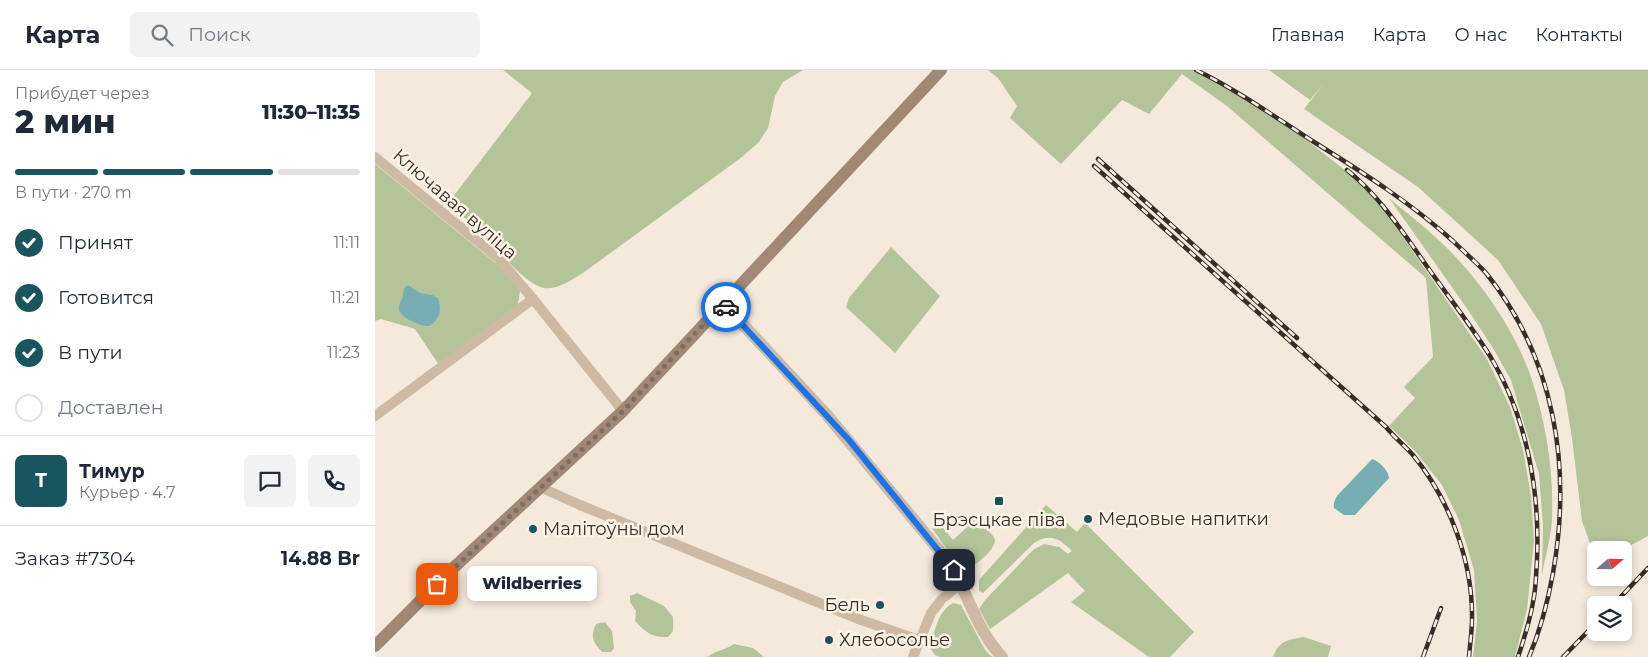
<!DOCTYPE html>
<html lang="ru">
<head>
<meta charset="utf-8">
<style>
  body { margin:0; font-family:Montserrat,sans-serif; background:#f2f2f3; color:#1f2937; height:100vh; display:flex; flex-direction:column; font-size:19px; white-space:nowrap }
  * { box-sizing:border-box; margin:0 }
  p { font-size:16px; color:#747a83 }
  .icon { flex:none; width:28px; height:28px; fill:none; stroke:currentColor; stroke-width:2; stroke-linecap:round; stroke-linejoin:round }
  .map { position:relative; flex:1; overflow:hidden }
  .panel { display:flex; flex-direction:column; background:#fff; width:375px }
  .panel>* { flex:none }
  .needle { width:32px; rotate:70deg }
  .controls { position:absolute; left:1212px; top:471px; display:grid; gap:10px }
  .controls a { display:grid; place-items:center; width:45px; height:45px; border-radius:8px; background:#fff; box-shadow:0 2px 8px #0003; font-size:25px }
  .pin { position:absolute; display:grid; place-items:center; width:42px; height:42px; color:#fff; margin:-21px; border-radius:10px; box-shadow:0 2px 8px #0006 }
  .courier { position:absolute; display:grid; place-items:center; width:50px; height:50px; margin:-25px; border:4px solid #1a73e8; border-radius:50%; background:#fff; color:#222; box-shadow:0 1px 6px #0007 }
  .bubble { position:absolute; height:35px; border-radius:8px; background:#fff; box-shadow:0 2px 8px #0003; font-size:16px; font-weight:800; line-height:35px; text-align:center }
  .overview em { font-style:normal; font-weight:800 }
  .overview div { display:flex; flex-direction:column-reverse }
  .overview { display:flex; align-items:center; justify-content:space-between; height:85px; padding:0 15px }
  h1 { font-size:32px; font-weight:800; line-height:38px }
  .bar { display:grid; grid-template-columns:repeat(4,1fr); gap:8px 5px; align-content:center; height:60px; padding:0 15px }
  .bar i { height:6px; border-radius:4px; background:#e0e1e3 }
  .bar .selected { background:#18555e }
  .bar p { grid-column:span 4 }
  .line { display:flex; align-items:center; gap:12px; padding:0 15px; border-top:1px solid #e0e1e3 }
  .line div { flex:1 }
  .round { display:grid; place-items:center; flex:none; width:52px; height:52px; border-radius:8px; background:#f2f2f3 }
  ol { padding:0 15px; list-style:none }
  li { display:flex; align-items:center; gap:15px; height:55px }
  li p { margin-inline-start:auto }
  li .icon { padding:5px; border-radius:50%; background:#18555e; color:#fff; stroke-width:4 }
  li:last-child { color:#747a83 }
  li i { width:28px; height:28px; border:2px solid #e0e1e3; border-radius:50% }
  header { display:flex; align-items:center; gap:30px; box-sizing:border-box; height:70px; padding:0 25px; background:#fff; border-bottom:1px solid #e0e1e3 }
  header strong { font-size:24px }
  nav { display:flex; gap:28px; margin-inline-start:auto; font-size:18px }
  .search { width:350px; height:45px; background:#f2f2f3; display:flex; align-items:center; gap:12px; box-sizing:border-box; padding:0 18px; border-radius:8px; color:#747a83; font-size:19px }
  main { display:flex; flex:1; min-height:0 }
  .map>svg:first-child { display:block }
  .green { fill:#b3c498 }
  .water { fill:#76aeb4 }
  .lines { fill:none; stroke-linecap:round; stroke-linejoin:round }
  .minor { stroke:#cdb9a4; stroke-width:10 }
  .tertiary { stroke:#cdb9a4; stroke-width:12 }
  .secondary { stroke:#a18875; stroke-width:12 }
  .rail-casing { stroke:#382d27; stroke-width:4.5 }
  .rail { stroke:#fbf3e6; stroke-width:2.5; stroke-dasharray:8; stroke-linecap:butt }
  .done { stroke:#7a6f66; stroke-width:5; stroke-dasharray:0 9 }
  .route { stroke:#1a73e8; stroke-width:6 }
  .poi-dot { fill:#18555e; stroke:#fbf3e6; stroke-width:2 }
  .labels { text-anchor:middle; dominant-baseline:central; stroke-width:5; stroke-linejoin:round; paint-order:stroke }
  .street-label { font-size:18px; fill:#382d27; stroke:#fbf3e6 }
  .poi-label { font-size:18px; fill:#382d27; stroke:#fbf3e6; text-anchor:start }
</style>
</head>
<body>
<header>
<strong>Карта</strong>
<div class="search"><svg class="icon" aria-label="search" viewBox="0 0 24 24"><circle cx="10" cy="10" r="6"/><path d="M15 15l6 6"/></svg>Поиск</div>
<nav><a>Главная</a><a>Карта</a><a>О нас</a><a>Контакты</a></nav>
</header>
<main>
<section class="panel">
<div class="overview"><div><h1>2 мин</h1><p>Прибудет через</p></div><em>11:30–11:35</em></div>
<div class="bar"><i class="selected"></i><i class="selected"></i><i class="selected"></i><i></i><p>В пути · 270 m</p></div>
<ol>
<li><svg class="icon" aria-label="check" viewBox="0 0 24 24"><path d="M5 12l5 5 9-10"/></svg>Принят<p>11:11</p></li>
<li><svg class="icon" aria-label="check" viewBox="0 0 24 24"><path d="M5 12l5 5 9-10"/></svg>Готовится<p>11:21</p></li>
<li><svg class="icon" aria-label="check" viewBox="0 0 24 24"><path d="M5 12l5 5 9-10"/></svg>В пути<p>11:23</p></li>
<li><i></i>Доставлен</li>
</ol>
<div class="line" style="height:90px"><b class="round" style="background:#18555e;color:#fff">Т</b><div><b>Тимур</b><p>Курьер · 4.7</p></div><a class="round"><svg class="icon" aria-label="chat" viewBox="0 0 24 24"><path d="M4 5h16v11H9l-5 4z"/></svg></a><a class="round"><svg class="icon" aria-label="phone" viewBox="0 0 24 24"><path d="M5 4h4l2 5-3 2q2 4 5 5l2-3 5 2v4C11 20 4 13 5 4z"/></svg></a></div>
<div class="line" style="height:65px"><div>Заказ #7304</div><b>14.88 Br</b></div>
</section>
<div class="map">
<svg width="1273" height="587" viewBox="0 0 1273 587">
  <rect width="100%" height="100%" fill="#f4e9da"/>
  <g class="green">
    <path d="M128,0h300l-20,12 -8,14 -7,32 -9,14 -17,15 -159,116c-12,7 -25,17 -39,15 -20,-3 -53,-47 -69,-62 -8,-8 -19,-13 -29,-20l86,-113z"/>
    <polygon points="613,0 820,0 868,25 897,43 980,108 1010,141 1112,289 1135,337 1148,380 1156,426 1159,471 1152,539 1140,587 1098,587 1102,551 1099,500 1084,450 1067,415 1040,381 1014,356 1040,328 1029,317 1058,287 1051,208 852,36 807,4 774,44 747,30 686,94 635,48 642,36 623,8"/>
    <polygon points="894,0 1273,0 1273,466 1247,480 1221,481 1216,476 1207,451 1197,368 1189,320 1166,254 1123,190 1043,117 929,39 949,14 935,30"/>
    <polygon points="0,94 124,196 145,221 143,235 64,295 40,259 6,249 0,251"/>
    <path d="M1014,128c21,18 44,35 63,55 33,35 63,78 79,124 15,45 23,95 21,142 -1,19 -7,38 -10,56l1,-50 -4,-51 -28,-94 -18,-32 -27,-41z"/>
    <polygon points="516,177 565,226 520,283 471,237 474,228"/>
    <path d="M671,435l31,27 8,-9 109,109 -24,25h-21l-78,-55 14,-11 -17,-18 -78,56 -11,-20 6,-9 48,-50 11,-6 15,3 9,7 4,-3c-13,-13 -22,-18 -38,-8l-51,50 -4,-2v-11z"/>
    <path d="M603,447v6c5,4 16,11 17,17 1,8 -21,30 -30,27 -11,-5 -26,-29 -33,-39l8,-4 13,16z"/>
    <path d="M262,523l27,13 9,11v14l-5,6c-15,1 -23,-5 -33,-16l1,-10 -6,-9v-6z"/>
    <path d="M578,533l8,2 24,45 7,7h-52l-5,-2 -5,-7c5,-17 7,-36 23,-45z"/>
    <path d="M230,552l7,9 2,17 -3,4h-9c-9,-10 -12,-15 -6,-28z"/>
    <path d="M929,567l27,9 -3,11h-55c6,-17 15,-17 31,-20z"/>
    <path d="M359,574l19,4 11,9h-57c8,-6 18,-7 27,-13z"/>
  </g>
  <g class="water">
    <path d="M33,215l12,8 12,2 6,3c4,13 2,20 -8,28 -8,1 -29,-8 -31,-16 -1,-6 3,-9 4,-15 1,-6 0,-7 5,-10z"/>
    <path d="M997,389c7,2 17,12 17,19l-34,37h-11l-10,-7c-1,-5 1,-8 3,-12z"/>
  </g>
  <g class="lines">
    <g class="minor">
      <polyline points="0,87 124,189 158,229 248,341"/>
      <polyline points="0,346 158,229"/>
      <polyline points="167,418 205,435 486,550 544,570"/>
      <polyline points="538,587 556,543 567,529 585,514"/>
    </g>
    <path class="tertiary" d="M348,233l104,112 121,146c21,33 27,67 54,96"/>
    <polyline class="secondary" points="0,576 74,502 248,341 566,0"/>
    <g class="rail-casing">
      <g id="rail">
        <path d="M821,0c41,20 79,47 118,72 48,30 97,61 139,99 11,11 23,21 33,32 69,86 86,194 67,300 -5,28 -13,58 -24,84"/>
        <polyline points="723,89 922,268"/>
        <path d="M719,96l292,261c8,10 18,18 27,28 36,44 60,106 59,164 0,12 -2,25 -3,38"/>
        <path d="M972,100c35,28 58,66 84,102 20,28 41,55 59,84 37,61 50,135 47,204 -1,14 -1,29 -4,42 -3,19 -9,37 -15,55"/>
        <polyline points="1238,535 1273,498"/>
        <polyline points="1048,587 1066,538"/>
        <polyline points="1188,587 1221,553"/>
      </g>
    </g>
    <use href="#rail" class="rail"/>
  </g>
  <g class="lines">
    <polyline class="done" points="62,514 248,341 348,233 351,237"/>
    <polyline class="route" points="351,237 474,370 579,500"/>
  </g>
  <g class="poi-dot">
    <rect x="619" y="426" width="10" height="10" rx="2.5"/>
    <circle cx="713" cy="449" r="5"/>
    <circle cx="158" cy="459" r="5"/>
    <circle cx="505" cy="535" r="5"/>
    <circle cx="454" cy="570" r="5"/>
  </g>
  <g class="labels">
    <g class="street-label">
      <text transform="translate(80 134) rotate(41)">Ключавая вуліца</text>
    </g>
    <g class="poi-label">
      <text x="723" y="449">Медовые напитки</text>
      <text x="624" y="450" text-anchor="middle">Брэсцкае піва</text>
      <text x="168" y="459">Малітоўны дом</text>
      <text x="495" y="535" text-anchor="end">Бель</text>
      <text x="464" y="570">Хлебосолье</text>
    </g>
  </g>
</svg>
<div class="controls">
<a><svg class="needle" viewBox="-14 -14 28 28"><path d="M0-13l5 13h-10z" fill="#e53935"/><path d="M0 13l5-13h-10z" fill="#747a83"/></svg></a>
<a><svg class="icon" aria-label="layers" viewBox="0 0 24 24"><path d="M12 4l9 5-9 5-9-5zM3 14l9 5 9-5"/></svg></a>
</div>
<div class="pin" style="left:62px;top:514px;background:#ea580c"><svg class="icon" aria-label="bag" viewBox="0 0 24 24"><path d="M5 8h14l-1 12H6zM9 8a3 3 0 0 1 6 0"/></svg></div>
<div class="pin" style="left:579px;top:500px;background:#1f2937"><svg class="icon" aria-label="home" viewBox="0 0 24 24"><path d="M3 11l9-7 9 7M6 9v11h12V9"/></svg></div>
<div class="courier" style="left:351px;top:237px"><svg class="icon" aria-label="car" viewBox="0 0 24 24"><path d="M5 17H2v-5l4-1 3-4h7l3 4 3 1v5h-3M9 17h6M6 11h13"/><circle cx="7" cy="17" r="2"/><circle cx="17" cy="17" r="2"/></svg></div>
<div class="bubble" style="left:92px;top:496px;width:130px">Wildberries</div>
</div>
</main>
</body>
</html>
